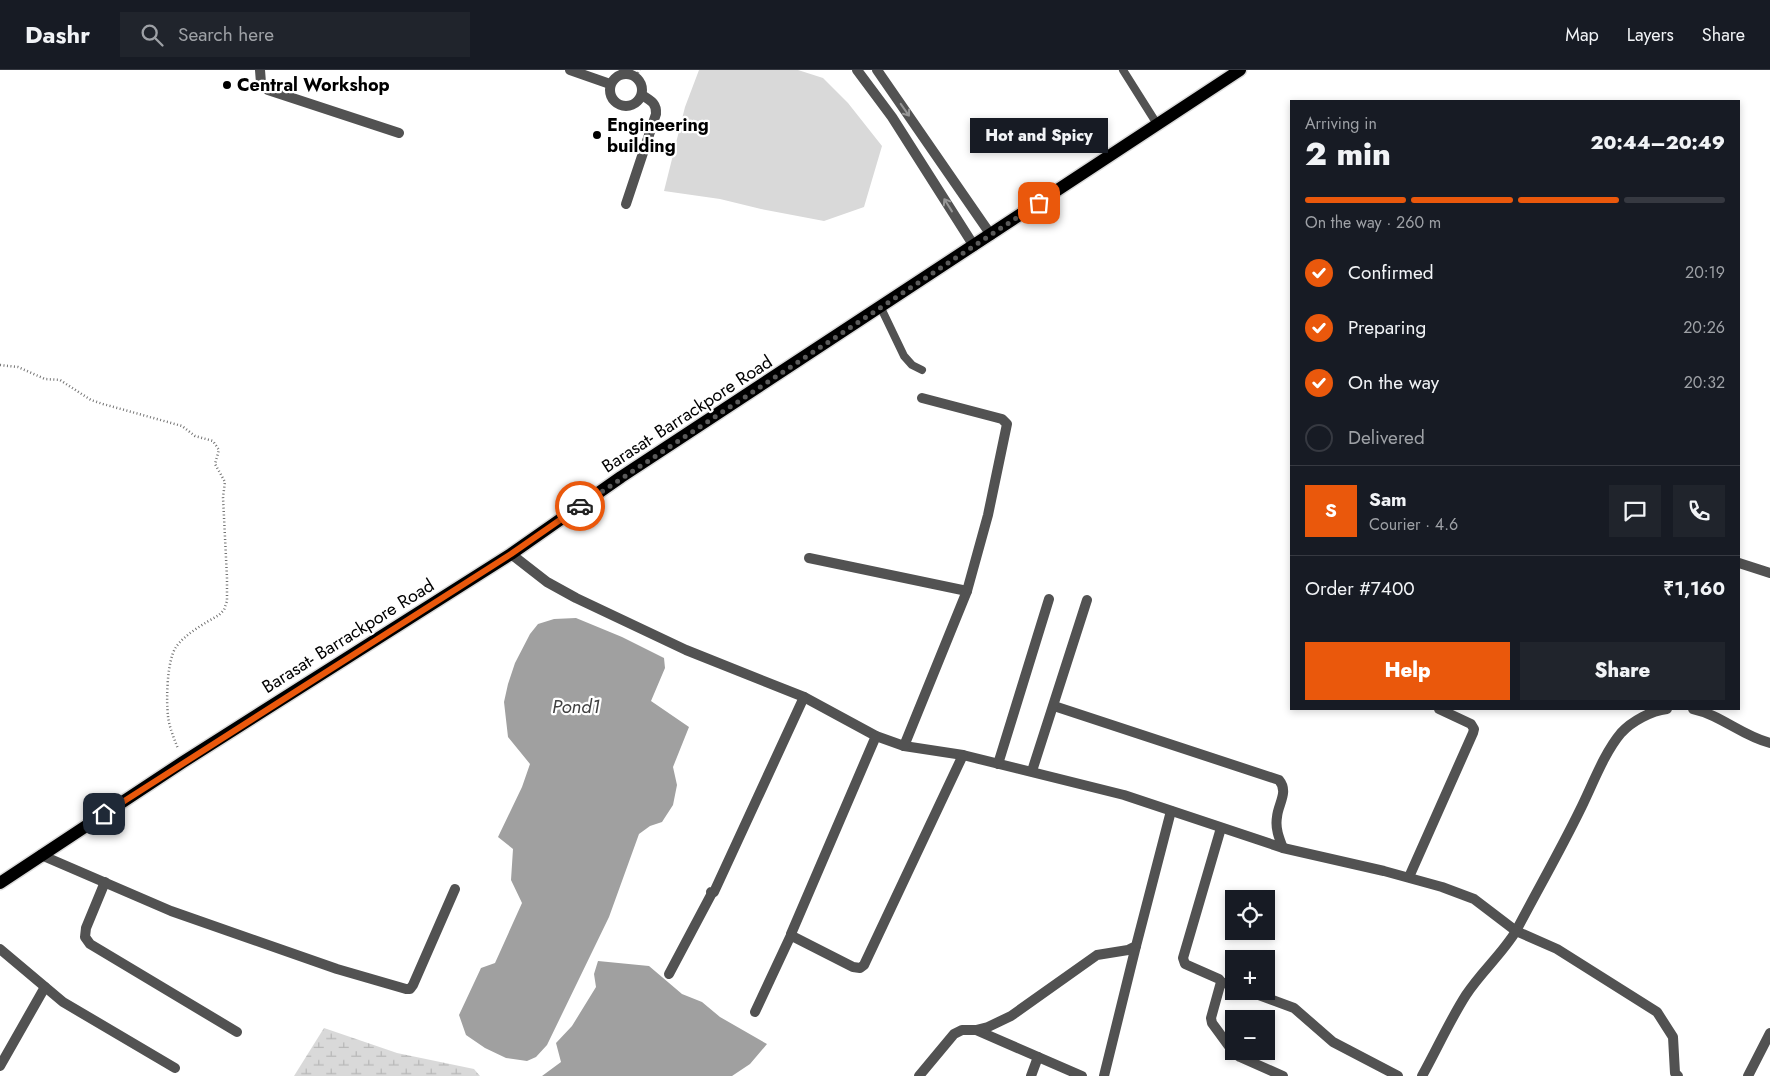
<!DOCTYPE html>
<html lang="en">
<head>
<meta charset="utf-8">
<style>
  body { margin:0; font-family:Jost,sans-serif; background:#20242c; color:#f1f3f6; height:100vh; display:flex; flex-direction:column; font-size:19px; white-space:nowrap }
  * { box-sizing:border-box; margin:0 }
  p { font-size:16px; color:#9ea1a6 }
  .icon { flex:none; width:28px; height:28px; fill:none; stroke:currentColor; stroke-width:2; stroke-linecap:round; stroke-linejoin:round }
  .map { position:relative; flex:1; overflow:hidden }
  .drawer { position:absolute; left:1290px; top:30px; width:450px; height:610px; display:flex; flex-direction:column; background:#171b24; border-radius:0px; box-shadow:0 2px 8px #0003 }
  .drawer>* { flex:none }
  .buttons { position:absolute; left:1225px; top:820px; display:grid; gap:10px }
  .buttons a { display:grid; place-items:center; width:50px; height:50px; border-radius:0px; background:#171b24; box-shadow:0 2px 8px #0003; font-size:25px }
  .pin { position:absolute; display:grid; place-items:center; width:42px; height:42px; color:#fff; margin:-21px; border-radius:10px; box-shadow:0 2px 8px #0006 }
  .courier { position:absolute; display:grid; place-items:center; width:50px; height:50px; margin:-25px; border:4px solid #ea580c; border-radius:50%; background:#fff; color:#222; box-shadow:0 1px 6px #0007 }
  .bubble { position:absolute; height:35px; border-radius:0px; background:#171b24; box-shadow:0 2px 8px #0003; font-size:16px; font-weight:800; line-height:35px; text-align:center }
  .overview em { font-style:normal; font-weight:800 }
  .overview div { display:flex; flex-direction:column-reverse }
  .overview { display:flex; align-items:center; justify-content:space-between; height:85px; padding:0 15px }
  h1 { font-size:32px; font-weight:800; line-height:38px }
  .bar { display:grid; grid-template-columns:repeat(4,1fr); gap:8px 5px; align-content:center; height:60px; padding:0 15px }
  .bar i { height:6px; border-radius:4px; background:#363941 }
  .bar .active { background:#ea580c }
  .bar p { grid-column:span 4 }
  .line { display:flex; align-items:center; gap:12px; padding:0 15px; border-top:1px solid #363941 }
  .line div { flex:1 }
  .round { display:grid; place-items:center; flex:none; width:52px; height:52px; border-radius:0px; background:#20242c }
  ol { padding:0 15px; list-style:none }
  li { display:flex; align-items:center; gap:15px; height:55px }
  li p { margin-inline-start:auto }
  li .icon { padding:5px; border-radius:50%; background:#ea580c; color:#fff; stroke-width:4 }
  li:last-child { color:#9ea1a6 }
  li i { width:28px; height:28px; border:2px solid #363941; border-radius:50% }
  .cta { display:flex; gap:10px; margin-top:auto; padding:10px 15px }
  .cta a { flex:1; height:58px; border-radius:0px; background:#ea580c; color:#fff; font-size:20px; font-weight:800; line-height:58px; text-align:center }
  .cta a+a { background:#20242c; color:#f1f3f6 }
  header { display:flex; align-items:center; gap:30px; box-sizing:border-box; height:70px; padding:0 25px; background:#171b24; border-bottom:1px solid #363941 }
  header strong { font-size:24px }
  nav { display:flex; gap:28px; margin-inline-start:auto; font-size:18px }
  .search { width:350px; height:45px; background:#20242c; display:flex; align-items:center; gap:12px; box-sizing:border-box; padding:0 18px; border-radius:0px; color:#9ea1a6; font-size:19px }
  .map>svg:first-child { display:block }
  .wetland { fill:url(#wetland-marsh) }
  .park { fill:#d9d9d9 }
  .water { fill:#a0a0a0 }
  .lines { fill:none; stroke-linecap:round; stroke-linejoin:round }
  .primary-casing { stroke:#dbdbdb; stroke-width:15 }
  .path { stroke:#747474; stroke-width:2.5; stroke-dasharray:1 2.5; stroke-linecap:butt }
  .lane { stroke:#525252; stroke-width:8 }
  .street { stroke:#525252; stroke-width:10 }
  .primary { stroke:#000; stroke-width:12 }
  .oneway { stroke:#979797 }
  .done { stroke:#595959; stroke-width:5; stroke-dasharray:0 9 }
  .route { stroke:#ea580c; stroke-width:6 }
  .poi-dot { fill:#000; stroke:#fff; stroke-width:2 }
  .labels { text-anchor:middle; dominant-baseline:central; stroke-width:4.5; stroke-linejoin:round; paint-order:stroke }
  .poi-label { font-size:18px; font-weight:bold; fill:#000; stroke:#fff; text-anchor:start }
  .street-label { font-size:18px; fill:#000; stroke:#fff }
  .water-label { font-size:19px; font-style:italic; fill:#414141; stroke:#fff }
</style>
</head>
<body>
<header>
<strong>Dashr</strong>
<div class="search"><svg class="icon" aria-label="search" viewBox="0 0 24 24"><circle cx="10" cy="10" r="6"/><path d="M15 15l6 6"/></svg>Search here</div>
<nav><a>Map</a><a>Layers</a><a>Share</a></nav>
</header>
<div class="map">
<svg width="1770" height="1006" viewBox="0 0 1770 1006">
  <defs>
    <pattern id="wetland-marsh" width="20" height="14" patternUnits="userSpaceOnUse" patternTransform="scale(1.25)"><rect width="20" height="14" fill="#d9d9d9"/><path d="M1 5h8M5 5V1M11 12h8M15 12V8" fill="none" stroke="#b8b8b8"/></pattern>
  </defs>
  <rect width="100%" height="100%" fill="#fff"/>
  <polygon class="wetland" points="324,958 397,983 474,999 480,1006 294,1006"/>
  <polygon class="park" points="699,0 798,0 823,8 848,33 882,76 864,137 824,151 761,139 720,129 664,121 685,37"/>
  <g class="water">
    <polygon points="576,548 622,567 664,588 665,598 651,631 689,657 673,697 677,715 673,735 662,752 650,756 639,764 609,847 547,975 536,987 527,991 506,988 485,978 466,965 459,945 481,898 495,893 522,833 511,810 513,779 498,767 522,717 530,694 508,667 504,632 508,614 515,593 530,564 538,554 554,549"/>
    <polygon points="598,891 649,896 682,924 702,932 720,947 767,974 750,994 732,1006 542,1006 561,992 556,973 572,956 596,917 594,904"/>
  </g>
  <g class="lines">
    <g class="primary-casing">
      <polyline id="primary" points="0,813 183,692 511,484 621,407 1240,0"/>
    </g>
    <g class="path">
      <polyline points="636,6 640,0"/>
      <path d="M0,295l18,2 27,12 15,1 31,20 12,4 79,22 13,10 18,5 6,9 -4,14 10,18 -2,15 4,81v23l-3,9 -5,5c-14,8 -34,19 -43,32 -9,13 -10,53 -8,69 1,11 6,22 10,33"/>
    </g>
    <g class="lane">
      <polyline points="1123,0 1157,54"/>
      <polyline points="881,238 904,286 912,295 922,300"/>
    </g>
    <g class="street">
      <polyline points="260,0 261,13 268,20 399,63"/>
      <polyline points="570,0 610,14"/>
      <polyline points="857,0 892,47 974,176"/>
      <polyline points="877,0 991,165"/>
      <circle cx="626" cy="20" r="16"/>
      <path d="M626,134l30,-90c1,-11 -6,-14 -14,-19"/>
      <path d="M511,484l36,28 29,16 110,52 118,47 72,39 28,10 59,9 161,40 159,53 101,23 58,16 32,12 42,32c21,-40 44,-80 64,-121 12,-24 24,-57 41,-77 11,-12 30,-22 46,-24"/>
      <polyline points="809,488 967,521"/>
      <polyline points="1739,493 1770,503"/>
      <path d="M1054,636l225,74c10,12 -1,24 -2,37 -2,11 2,21 6,31"/>
      <path d="M1693,639c28,6 49,27 77,34"/>
      <polyline points="876,666 791,864 792,866 853,897 860,898 864,895 963,685"/>
      <polyline points="904,676 967,521 988,445 1007,354 1002,349 922,328"/>
      <polyline points="998,694 1049,529"/>
      <polyline points="1032,701 1087,530"/>
      <polyline points="1221,758 1183,888 1185,894 1219,909 1221,912 1211,948 1212,953 1234,983 1240,987 1283,1006"/>
      <polyline points="41,785 171,841 337,899 406,919 410,919 413,915 455,819"/>
      <polyline points="1409,807 1473,663 1474,659 1471,654 1439,639"/>
      <polyline points="105,812 86,858 85,867 90,874 237,962"/>
      <polyline points="711,822 714,822 804,627"/>
      <polyline points="0,879 63,932 175,998"/>
      <polyline points="669,904 712,823"/>
      <polyline points="1221,912 1234,916"/>
      <polyline points="1248,921 1294,938 1333,972 1398,1006"/>
      <polyline points="755,942 791,865"/>
      <polyline points="976,960 1082,1006"/>
      <polyline points="0,996 45,917"/>
      <polyline points="919,1006 954,964 962,960 976,960 988,957 1011,946 1097,885 1128,880 1136,876 1171,741"/>
      <polyline points="1031,1006 1038,987"/>
      <polyline points="1104,1006 1136,876"/>
      <path d="M1422,1006c15,-27 28,-56 44,-81 15,-23 36,-41 50,-64l41,18 100,63 16,25 2,36 3,3"/>
      <polyline points="1748,1006 1770,963"/>
    </g>
    <use href="#primary" class="primary"/>
  </g>
  <defs><path id="oneway-shaft" d="M-6 0H5M1.5-3L5.5 0L1.5 3" fill="none" stroke-width="1.6" stroke-linecap="round" stroke-linejoin="round" transform="scale(1.25)"/></defs>
  <g class="oneway">
    <use href="#oneway-shaft" transform="translate(905 40) rotate(55)"/>
    <use href="#oneway-shaft" transform="translate(948 135) rotate(-122)"/>
  </g>
  <g class="lines">
    <polyline class="done" points="580,436 1039,133"/>
    <polyline class="route" points="104,744 511,484 580,436"/>
  </g>
  <g class="poi-dot">
    <circle cx="227" cy="15" r="5"/>
    <circle cx="597" cy="65" r="5"/>
  </g>
  <g class="labels">
    <g class="poi-label">
      <text x="237" y="15">Central Workshop</text>
      <text x="607" y="55">Engineering<tspan x="607" dy="21">building</tspan></text>
    </g>
    <g class="street-label">
      <text transform="translate(687 344) rotate(-33)">Barasat- Barrackpore Road</text>
      <text transform="translate(348 566) rotate(-32)">Barasat- Barrackpore Road</text>
    </g>
    <g class="water-label">
      <text x="576" y="636">Pond1</text>
    </g>
  </g>
</svg>
<div class="buttons">
<a><svg class="icon" aria-label="locate" viewBox="0 0 24 24"><circle cx="12" cy="12" r="6"/><path d="M12 2v4M12 18v4M2 12h4M18 12h4"/></svg></a>
<a>+</a>
<a>−</a>
</div>
<div class="pin" style="left:1039px;top:133px;background:#ea580c"><svg class="icon" aria-label="bag" viewBox="0 0 24 24"><path d="M5 8h14l-1 12H6zM9 8a3 3 0 0 1 6 0"/></svg></div>
<div class="pin" style="left:104px;top:744px;background:#1f2937"><svg class="icon" aria-label="home" viewBox="0 0 24 24"><path d="M3 11l9-7 9 7M6 9v11h12V9"/></svg></div>
<div class="courier" style="left:580px;top:436px"><svg class="icon" aria-label="car" viewBox="0 0 24 24"><path d="M5 17H2v-5l4-1 3-4h7l3 4 3 1v5h-3M9 17h6M6 11h13"/><circle cx="7" cy="17" r="2"/><circle cx="17" cy="17" r="2"/></svg></div>
<div class="bubble" style="left:970px;top:48px;width:138px">Hot and Spicy</div>
<section class="drawer">
<div class="overview"><div><h1>2 min</h1><p>Arriving in</p></div><em>20:44–20:49</em></div>
<div class="bar"><i class="active"></i><i class="active"></i><i class="active"></i><i></i><p>On the way · 260 m</p></div>
<ol>
<li><svg class="icon" aria-label="check" viewBox="0 0 24 24"><path d="M5 12l5 5 9-10"/></svg>Confirmed<p>20:19</p></li>
<li><svg class="icon" aria-label="check" viewBox="0 0 24 24"><path d="M5 12l5 5 9-10"/></svg>Preparing<p>20:26</p></li>
<li><svg class="icon" aria-label="check" viewBox="0 0 24 24"><path d="M5 12l5 5 9-10"/></svg>On the way<p>20:32</p></li>
<li><i></i>Delivered</li>
</ol>
<div class="line" style="height:90px"><b class="round" style="background:#ea580c;color:#fff">S</b><div><b>Sam</b><p>Courier · 4.6</p></div><a class="round"><svg class="icon" aria-label="chat" viewBox="0 0 24 24"><path d="M4 5h16v11H9l-5 4z"/></svg></a><a class="round"><svg class="icon" aria-label="phone" viewBox="0 0 24 24"><path d="M5 4h4l2 5-3 2q2 4 5 5l2-3 5 2v4C11 20 4 13 5 4z"/></svg></a></div>
<div class="line" style="height:65px"><div>Order #7400</div><b>₹1,160</b></div>
<div class="cta"><a>Help</a><a>Share</a></div>
</section>
</div>
</body>
</html>
